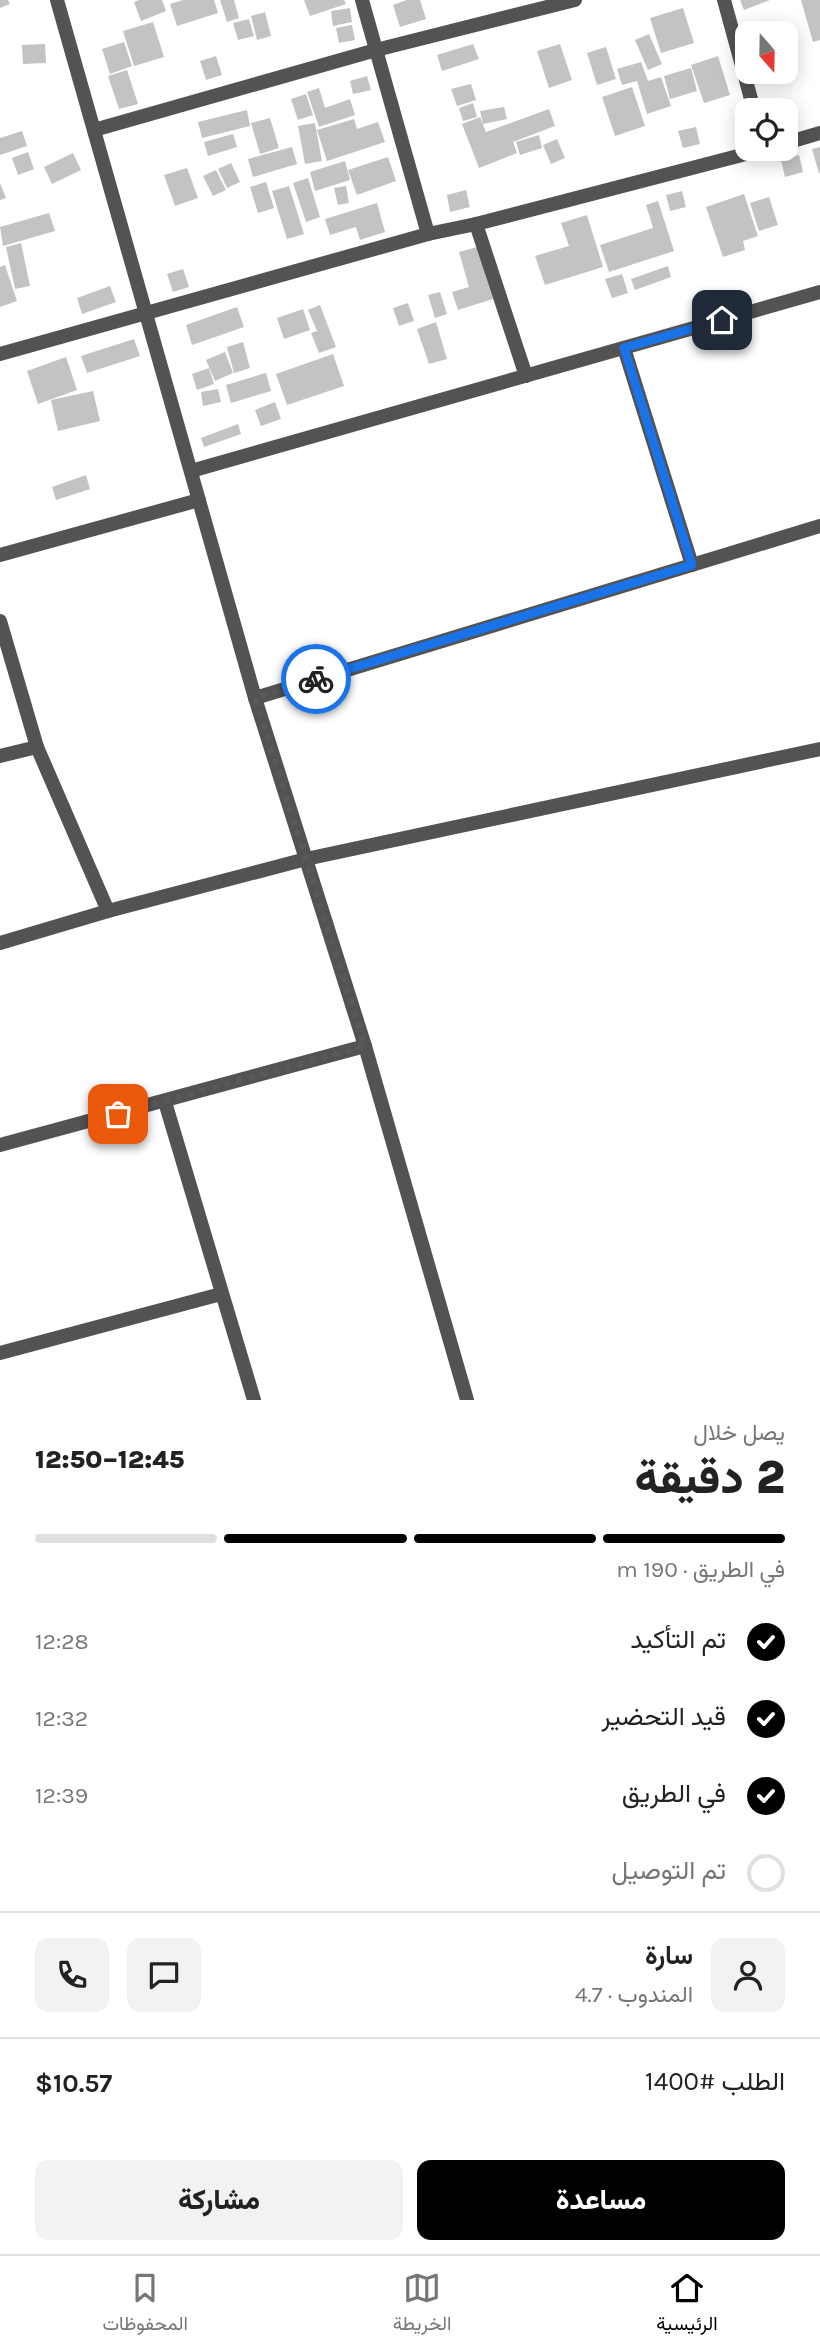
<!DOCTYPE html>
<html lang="ar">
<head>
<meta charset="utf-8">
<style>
  body { margin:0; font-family:Karla,Vazirmatn,sans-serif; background:#f2f2f2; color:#222; direction:rtl; height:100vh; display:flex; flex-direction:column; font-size:26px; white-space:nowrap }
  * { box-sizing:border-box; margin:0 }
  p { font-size:23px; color:#767676 }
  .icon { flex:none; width:38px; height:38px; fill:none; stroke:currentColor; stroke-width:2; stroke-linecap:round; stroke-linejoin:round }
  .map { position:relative; height:1400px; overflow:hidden; direction:ltr }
  .drawer { display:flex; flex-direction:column; background:#fff; flex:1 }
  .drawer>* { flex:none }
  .needle { width:46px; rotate:160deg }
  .fabs { position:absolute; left:735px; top:21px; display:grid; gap:14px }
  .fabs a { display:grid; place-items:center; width:63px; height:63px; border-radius:14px; background:#fff; box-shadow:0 4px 18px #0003; font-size:35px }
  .pin { position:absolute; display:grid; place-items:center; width:60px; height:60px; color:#fff; margin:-30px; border-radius:14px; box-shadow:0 4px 10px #0006 }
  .courier { position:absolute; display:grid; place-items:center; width:70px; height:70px; margin:-35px; border:5px solid #1a73e8; border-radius:50%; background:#fff; color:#222; box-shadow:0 2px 9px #0007 }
  .summary em { font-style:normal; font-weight:800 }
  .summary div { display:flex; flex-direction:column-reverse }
  .summary { display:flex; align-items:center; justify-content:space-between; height:119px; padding:0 35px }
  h1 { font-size:46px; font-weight:800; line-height:52px }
  .bar { display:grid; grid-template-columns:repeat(4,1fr); gap:10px 7px; align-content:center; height:84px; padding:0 35px }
  .bar i { height:9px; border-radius:5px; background:#e0e0e0 }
  .bar .current { background:#000 }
  .bar p { grid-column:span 4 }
  .line { display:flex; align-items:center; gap:18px; padding:0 35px; border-top:2px solid #e0e0e0 }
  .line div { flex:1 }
  .round { display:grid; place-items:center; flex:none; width:74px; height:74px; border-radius:14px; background:#f2f2f2 }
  ol { padding:0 35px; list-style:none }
  li { display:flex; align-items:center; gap:21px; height:77px }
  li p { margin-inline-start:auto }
  li .icon { padding:7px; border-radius:50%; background:#000; color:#fff; stroke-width:4 }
  li:last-child { color:#767676 }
  li i { width:38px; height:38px; border:4px solid #e0e0e0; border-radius:50% }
  .button { display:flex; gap:14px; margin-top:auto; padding:14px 35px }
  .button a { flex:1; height:80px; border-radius:14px; background:#000; color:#fff; font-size:28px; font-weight:800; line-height:80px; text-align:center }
  .button a+a { background:#f2f2f2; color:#222 }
  .tabs { display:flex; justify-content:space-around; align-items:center; height:98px; border-top:2px solid #e0e0e0; background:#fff; font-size:19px; color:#767676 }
  .tabs a { display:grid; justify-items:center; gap:4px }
  .tabs .current { color:#000 }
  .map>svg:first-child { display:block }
  .building { fill:#c3c3c3 }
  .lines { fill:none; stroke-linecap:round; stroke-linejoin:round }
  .minor { stroke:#535353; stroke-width:14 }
  .done { stroke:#595959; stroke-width:7; stroke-dasharray:0 12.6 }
  .route { stroke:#1a73e8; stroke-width:9 }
</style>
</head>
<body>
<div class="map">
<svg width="820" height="1400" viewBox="0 0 820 1400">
  <rect width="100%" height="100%" fill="#fff"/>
  <g class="building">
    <polygon points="0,0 8,0 10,4 0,8"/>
    <polygon points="139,0 162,0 166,11 141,21 134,2"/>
    <polygon points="183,0 214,0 218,13 177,26 170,4"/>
    <polygon points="220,0 234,0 239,18 227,22"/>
    <polygon points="304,0 344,0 346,4 310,16"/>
    <polygon points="407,0 420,0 426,19 400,27 393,5"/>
    <polygon points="740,0 770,0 744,10"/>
    <polygon points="801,0 820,0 820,40 813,42"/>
    <polygon points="350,8 352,22 333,26 331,11"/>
    <polygon points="683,8 694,43 661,53 650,18"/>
    <polygon points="265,12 271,36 257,40 251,16"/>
    <polygon points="249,19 254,36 238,40 233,23"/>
    <polygon points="153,22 164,57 134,66 123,31"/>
    <polygon points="352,25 355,40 339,43 336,28"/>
    <polygon points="649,34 662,64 648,70 635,40"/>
    <polygon points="124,42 132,66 110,74 102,49"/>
    <polygon points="45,44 46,63 23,64 22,45"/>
    <polygon points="473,44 479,59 442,71 437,55"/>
    <polygon points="560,44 572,80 549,88 537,51"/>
    <polygon points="606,47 616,79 597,85 587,53"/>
    <polygon points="216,56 222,75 206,80 200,61"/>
    <polygon points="718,56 730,95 704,103 691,65"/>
    <polygon points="641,62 648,81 661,77 671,106 647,114 637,81 622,85 617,69"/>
    <polygon points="691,68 697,91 670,99 664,76"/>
    <polygon points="127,70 138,104 119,109 108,76"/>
    <polygon points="762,72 777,72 777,74 763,78"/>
    <polygon points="367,76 371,90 353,94 350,81"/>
    <polygon points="471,84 476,100 457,106 451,89"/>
    <polygon points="632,87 645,126 615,136 602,97"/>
    <polygon points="319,88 325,108 350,99 355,115 319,127 307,92"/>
    <polygon points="306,94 313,115 298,120 291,99"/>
    <polygon points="788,98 793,115 786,117 786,110 775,110 773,102"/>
    <polygon points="473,103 477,117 463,121 459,108"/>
    <polygon points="504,107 507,119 483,124 480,111"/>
    <polygon points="549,109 555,126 513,142 517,153 479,168 462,124 480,117 486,132"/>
    <polygon points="247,110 250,126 202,138 198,122"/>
    <polygon points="270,118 279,148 260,154 251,123"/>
    <polygon points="354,119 357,129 378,122 385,142 327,161 317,130"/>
    <polygon points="315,123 322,161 305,164 298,126"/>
    <polygon points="696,127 700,144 683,148 678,131"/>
    <polygon points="22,131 27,146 0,155 0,138"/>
    <polygon points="233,134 237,147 208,156 204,142"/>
    <polygon points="539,135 542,148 520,155 516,142"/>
    <polygon points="557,139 565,158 551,164 543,145"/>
    <polygon points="292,147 297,164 253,177 248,159"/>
    <polygon points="820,147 820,173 819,173 812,149"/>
    <polygon points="28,152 34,169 18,175 12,158"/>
    <polygon points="73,153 81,170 52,184 44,167"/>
    <polygon points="799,155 803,172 785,177 781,160"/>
    <polygon points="388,157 396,181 357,195 348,170"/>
    <polygon points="345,161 350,180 315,191 310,172"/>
    <polygon points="231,163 240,182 227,188 218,169"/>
    <polygon points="187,168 198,198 175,206 164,175"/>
    <polygon points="216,170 226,190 213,196 203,176"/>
    <polygon points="308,178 320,217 306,222 293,183"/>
    <polygon points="266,182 274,208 258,213 250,187"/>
    <polygon points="0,183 6,198 0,200"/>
    <polygon points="289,186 304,234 287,239 272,191"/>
    <polygon points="346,186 349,203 338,205 334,188"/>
    <polygon points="466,190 470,207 450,212 447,195"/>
    <polygon points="682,191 686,207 670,211 666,195"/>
    <polygon points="744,194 758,236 743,241 745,250 723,257 706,207"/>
    <polygon points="769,197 778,225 759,231 750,203"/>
    <polygon points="658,201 674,251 609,272 600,245 653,228 646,205"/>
    <polygon points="377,203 385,232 360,240 356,227 330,235 325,219"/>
    <polygon points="49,213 55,231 3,246 0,227"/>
    <polygon points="587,215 603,267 545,285 535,256 569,246 561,223"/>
    <polygon points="21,243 30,286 15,289 6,247"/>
    <polygon points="477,247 493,299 458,310 452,292 469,287 459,252"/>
    <polygon points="5,265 17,301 0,307 0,267"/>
    <polygon points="668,266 671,277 635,290 631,279"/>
    <polygon points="183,269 189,287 173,292 167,274"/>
    <polygon points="622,274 628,293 612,298 605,279"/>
    <polygon points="110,286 116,302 82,314 77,298"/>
    <polygon points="440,292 447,314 435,318 428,295"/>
    <polygon points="408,303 414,321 399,326 393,308"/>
    <polygon points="320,305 336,347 319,353 311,333 317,331 308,310"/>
    <polygon points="237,307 244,327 192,345 186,325"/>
    <polygon points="303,309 310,330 284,339 277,318"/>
    <polygon points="436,322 447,359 429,364 417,329"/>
    <polygon points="134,339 140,356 87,373 81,356"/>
    <polygon points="243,342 250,368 234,373 227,347"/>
    <polygon points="225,352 233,373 215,381 206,360"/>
    <polygon points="333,354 344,386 287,405 276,374"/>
    <polygon points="66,357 77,390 38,404 27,371"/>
    <polygon points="209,368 214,384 197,390 192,374"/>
    <polygon points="266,373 271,391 231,403 226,385"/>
    <polygon points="218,389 221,402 203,406 201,392"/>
    <polygon points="93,391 100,421 58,431 51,400"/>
    <polygon points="275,402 281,419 261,426 255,410"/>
    <polygon points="238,424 241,434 204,447 201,438"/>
    <polygon points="86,475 90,489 56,500 52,487"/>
  </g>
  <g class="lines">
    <g class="minor">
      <polyline points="57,0 255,698 365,1046 467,1400"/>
      <polyline points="362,0 428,234"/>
      <polyline points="724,0 754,110"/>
      <polyline points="94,130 376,50 575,0"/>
      <polyline points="786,143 820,133"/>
      <polyline points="476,224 526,376"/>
      <polyline points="624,348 692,565"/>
      <polyline points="0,354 428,234 476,224 765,149"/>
      <polyline points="191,471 820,292"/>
      <polyline points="0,555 199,500"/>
      <polyline points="0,621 37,747 108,911"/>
      <polyline points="255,698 820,526"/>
      <polyline points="0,756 37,747"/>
      <polyline points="0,943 108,911 306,859 820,749"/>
      <polyline points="165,1102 254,1400"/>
      <polyline points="0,1145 365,1046"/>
      <polyline points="0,1353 221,1294"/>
    </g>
  </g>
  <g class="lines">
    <polyline class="done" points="118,1114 365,1046 255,698 316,679"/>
    <polyline class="route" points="316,679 692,565 624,348 722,320"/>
  </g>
</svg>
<div class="fabs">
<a><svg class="needle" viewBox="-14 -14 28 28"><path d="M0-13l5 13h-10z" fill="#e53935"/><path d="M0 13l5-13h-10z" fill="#767676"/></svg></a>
<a><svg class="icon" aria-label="locate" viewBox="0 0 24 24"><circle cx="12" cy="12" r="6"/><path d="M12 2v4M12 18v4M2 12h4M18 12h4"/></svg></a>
</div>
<div class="pin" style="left:118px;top:1114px;background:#ea580c"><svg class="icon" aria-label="bag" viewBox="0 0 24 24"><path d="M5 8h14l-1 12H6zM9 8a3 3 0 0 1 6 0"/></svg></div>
<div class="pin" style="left:722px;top:320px;background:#1f2937"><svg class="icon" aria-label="home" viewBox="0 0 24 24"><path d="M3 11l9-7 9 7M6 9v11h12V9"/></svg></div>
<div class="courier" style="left:316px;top:679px"><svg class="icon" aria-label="bike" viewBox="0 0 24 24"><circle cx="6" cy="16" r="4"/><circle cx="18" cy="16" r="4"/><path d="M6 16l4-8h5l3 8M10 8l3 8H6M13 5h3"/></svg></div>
</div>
<section class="drawer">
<div class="summary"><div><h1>2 دقيقة</h1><p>يصل خلال</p></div><em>12:45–12:50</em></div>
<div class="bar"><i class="current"></i><i class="current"></i><i class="current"></i><i></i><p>في الطريق · 190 m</p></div>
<ol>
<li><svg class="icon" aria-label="check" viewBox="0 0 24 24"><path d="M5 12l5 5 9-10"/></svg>تم التأكيد<p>12:28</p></li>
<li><svg class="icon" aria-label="check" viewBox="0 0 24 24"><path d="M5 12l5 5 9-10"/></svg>قيد التحضير<p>12:32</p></li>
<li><svg class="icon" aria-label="check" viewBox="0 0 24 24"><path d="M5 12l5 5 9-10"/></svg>في الطريق<p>12:39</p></li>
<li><i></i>تم التوصيل</li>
</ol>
<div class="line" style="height:126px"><a class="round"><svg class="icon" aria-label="person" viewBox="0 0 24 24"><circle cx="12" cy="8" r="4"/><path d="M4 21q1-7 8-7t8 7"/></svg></a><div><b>سارة</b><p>المندوب · 4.7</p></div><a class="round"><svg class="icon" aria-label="chat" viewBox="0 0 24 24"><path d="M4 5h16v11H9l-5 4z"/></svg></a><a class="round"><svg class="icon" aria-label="phone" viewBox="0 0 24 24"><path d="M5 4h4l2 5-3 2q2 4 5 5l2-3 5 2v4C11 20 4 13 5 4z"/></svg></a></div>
<div class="line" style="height:91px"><div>الطلب #1400</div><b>$10.57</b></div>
<div class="button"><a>مساعدة</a><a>مشاركة</a></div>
</section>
<nav class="tabs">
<a class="current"><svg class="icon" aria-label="home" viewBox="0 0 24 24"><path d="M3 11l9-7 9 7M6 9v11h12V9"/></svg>الرئيسية</a>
<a><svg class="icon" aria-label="map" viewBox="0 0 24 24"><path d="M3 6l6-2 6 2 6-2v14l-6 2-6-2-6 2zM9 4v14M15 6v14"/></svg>الخريطة</a>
<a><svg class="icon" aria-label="saved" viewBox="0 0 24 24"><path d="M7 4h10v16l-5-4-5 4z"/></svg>المحفوظات</a>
</nav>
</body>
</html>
